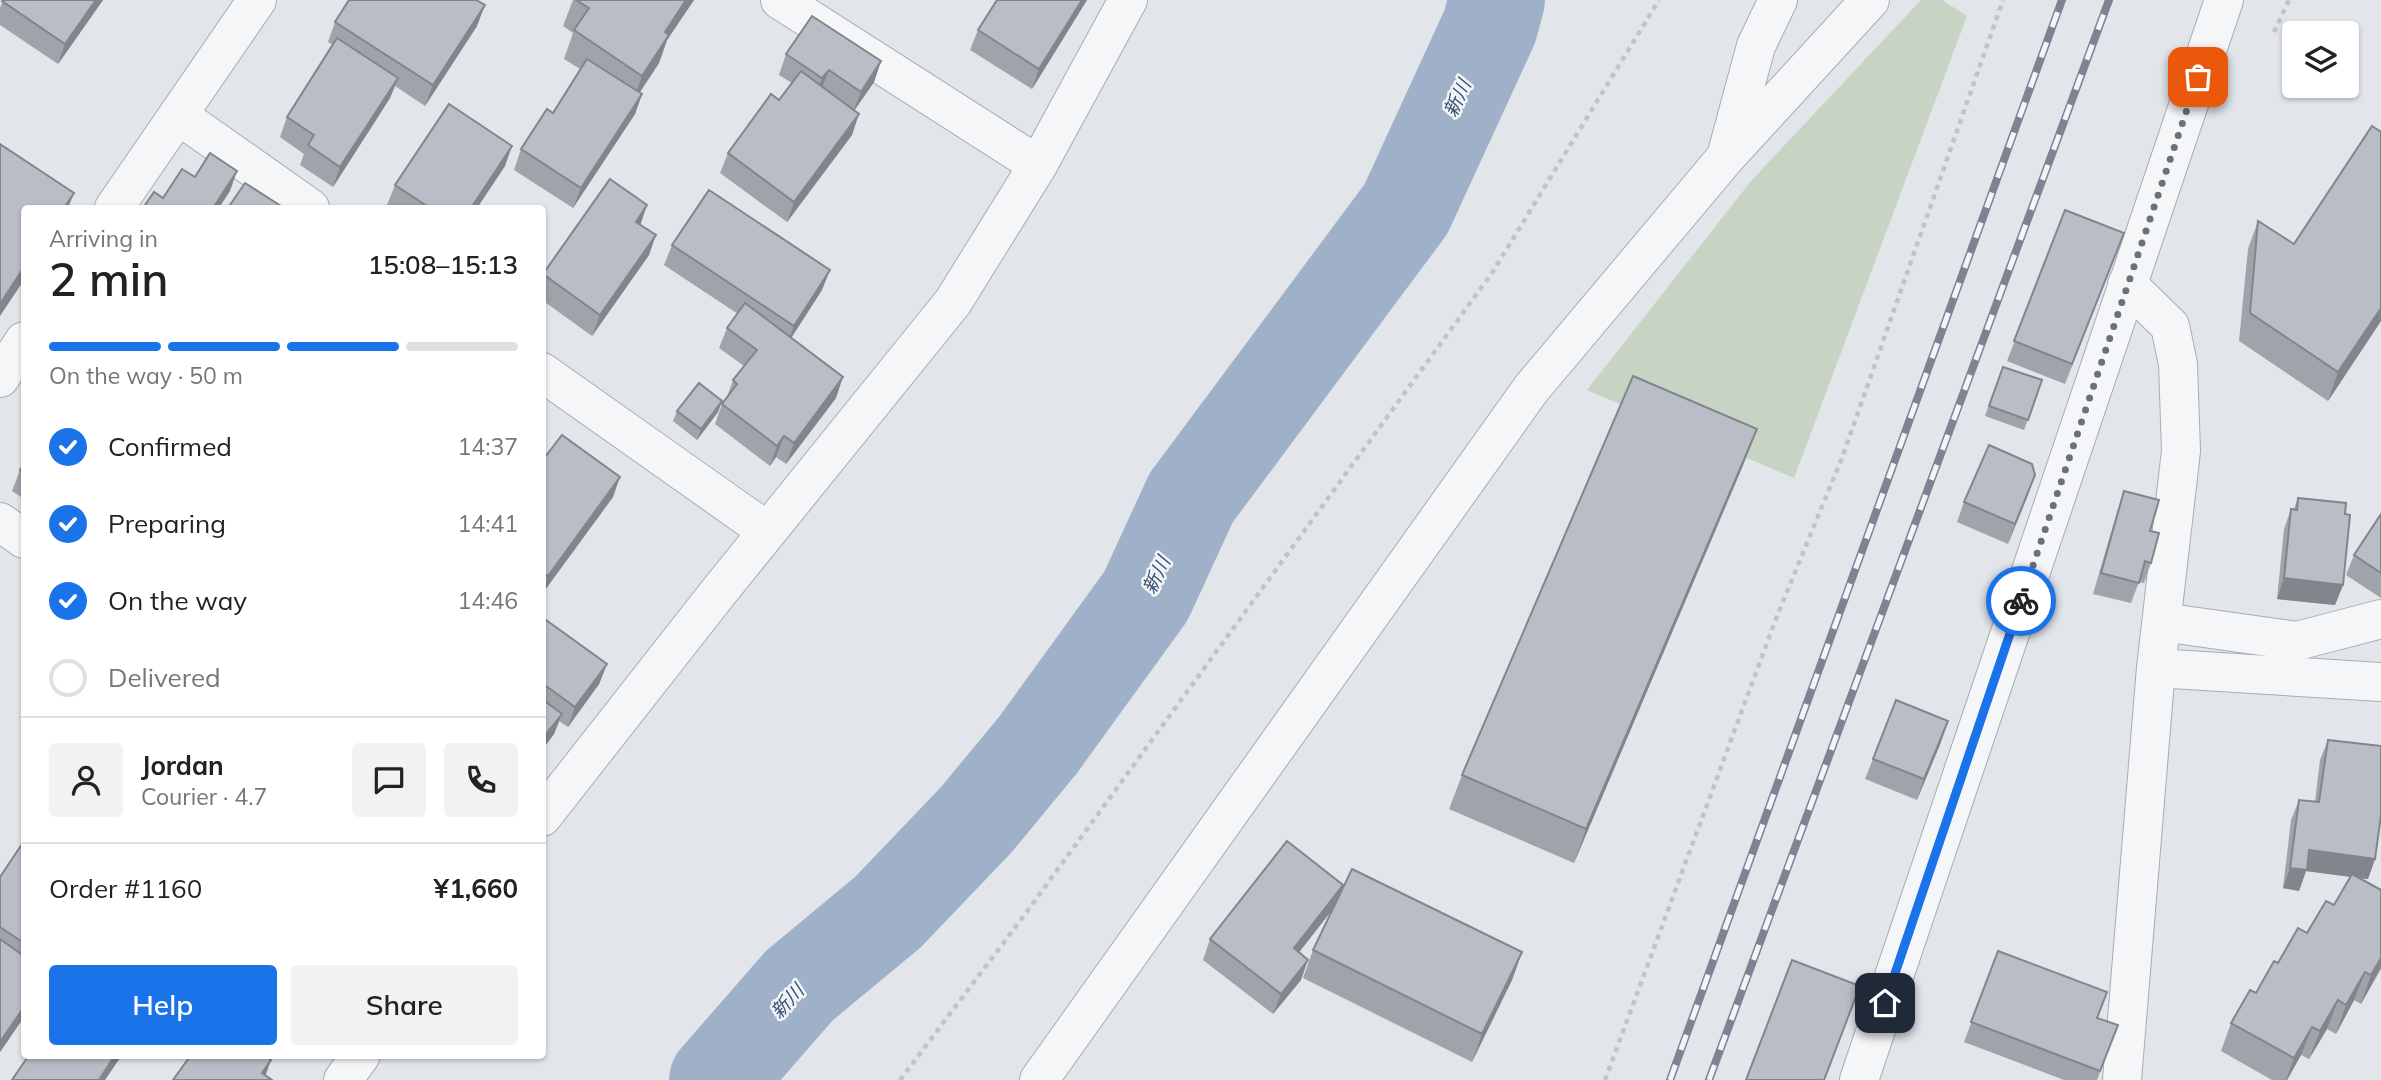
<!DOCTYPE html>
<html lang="en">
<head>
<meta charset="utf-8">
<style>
  body { margin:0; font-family:Mulish,"Noto Sans JP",sans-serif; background:#f2f2f2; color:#222; height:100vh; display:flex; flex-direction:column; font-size:26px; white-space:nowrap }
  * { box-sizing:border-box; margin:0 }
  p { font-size:23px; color:#767676 }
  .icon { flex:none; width:38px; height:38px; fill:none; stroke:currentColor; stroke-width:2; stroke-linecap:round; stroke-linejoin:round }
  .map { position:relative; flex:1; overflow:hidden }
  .panel { position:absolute; left:21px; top:205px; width:525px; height:854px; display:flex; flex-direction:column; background:#fff; border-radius:7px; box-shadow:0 2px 5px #0004 }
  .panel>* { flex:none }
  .tools { position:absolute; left:2282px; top:21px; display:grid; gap:14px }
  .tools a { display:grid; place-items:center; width:77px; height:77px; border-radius:7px; background:#fff; box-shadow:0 2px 5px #0004; font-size:35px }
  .pin { position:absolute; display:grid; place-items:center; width:60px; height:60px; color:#fff; margin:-30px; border-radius:14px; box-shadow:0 4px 10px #0006 }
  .courier { position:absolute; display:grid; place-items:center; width:70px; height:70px; margin:-35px; border:5px solid #1a73e8; border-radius:50%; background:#fff; color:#222; box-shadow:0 2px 9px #0007 }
  .overview em { font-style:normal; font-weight:600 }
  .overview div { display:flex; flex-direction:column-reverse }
  .overview { display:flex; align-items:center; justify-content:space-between; height:119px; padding:0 28px }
  h1 { font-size:46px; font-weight:600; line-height:52px }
  .bar { display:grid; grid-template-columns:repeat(4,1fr); gap:10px 7px; align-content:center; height:84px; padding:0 28px }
  .bar i { height:9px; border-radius:5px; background:#e0e0e0 }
  .bar .on { background:#1a73e8 }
  .bar p { grid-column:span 4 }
  .line { display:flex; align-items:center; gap:18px; padding:0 28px; border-top:2px solid #e0e0e0 }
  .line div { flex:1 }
  .round { display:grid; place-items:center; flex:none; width:74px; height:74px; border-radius:7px; background:#f2f2f2 }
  ol { padding:0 28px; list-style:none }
  li { display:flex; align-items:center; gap:21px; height:77px }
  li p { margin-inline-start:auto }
  li .icon { padding:7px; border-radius:50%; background:#1a73e8; color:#fff; stroke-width:4 }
  li:last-child { color:#767676 }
  li i { width:38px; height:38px; border:4px solid #e0e0e0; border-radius:50% }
  .action { display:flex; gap:14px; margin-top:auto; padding:14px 28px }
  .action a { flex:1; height:80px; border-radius:7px; background:#1a73e8; color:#fff; font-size:28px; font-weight:600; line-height:80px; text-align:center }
  .action a+a { background:#f2f2f2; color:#222 }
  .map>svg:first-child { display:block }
  .green { fill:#c7d3c3 }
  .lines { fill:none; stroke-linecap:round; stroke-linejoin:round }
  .river { stroke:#9fb1c8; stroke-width:96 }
  .minor-casing { stroke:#a7acb4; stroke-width:40 }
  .tertiary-casing { stroke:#a7acb4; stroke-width:40 }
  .path { stroke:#c0c3c8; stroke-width:4.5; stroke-dasharray:5 5; stroke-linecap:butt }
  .minor { stroke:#f5f6f8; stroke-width:38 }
  .tertiary { stroke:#f5f6f8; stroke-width:38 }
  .rail-casing { stroke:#7c8393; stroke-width:8 }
  .rail { stroke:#f2f4f7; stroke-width:5; stroke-dasharray:16; stroke-linecap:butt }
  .wall { fill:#9fa3aa }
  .shaded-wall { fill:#82858b }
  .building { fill:#b9bec6; stroke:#82858b; stroke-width:2 }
  .done { stroke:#6b717c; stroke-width:7; stroke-dasharray:0 12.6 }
  .route { stroke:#1a73e8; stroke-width:9 }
  .labels { text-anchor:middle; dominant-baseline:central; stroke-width:5; stroke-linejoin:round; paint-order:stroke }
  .water-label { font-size:19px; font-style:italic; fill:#364f73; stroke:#f2f4f7 }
</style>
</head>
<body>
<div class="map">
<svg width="2381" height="1080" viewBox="0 0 2381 1080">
  <rect width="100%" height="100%" fill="#e2e5ea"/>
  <polygon class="green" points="1921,0 1942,0 1967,16 1794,478 1587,390 1751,181"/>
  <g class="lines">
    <polyline class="river" points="717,1080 799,986 888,912 976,820 1038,745 1146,596 1191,498 1406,209 1490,26 1497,0"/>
    <g class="minor-casing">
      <g id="minor">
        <polyline points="780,0 1038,165"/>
        <polyline points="178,115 310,208"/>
        <polyline points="114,208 257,0"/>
        <polyline points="542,372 767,531"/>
        <polyline points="0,378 24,341"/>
        <polyline points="0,522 24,539"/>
        <polyline points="2162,622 2297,641 2381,619"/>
        <polyline points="2156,668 2381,682"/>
        <polyline points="542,817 717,594 953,302 1038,165 1128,0"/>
        <polyline points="343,1080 361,1055"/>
        <polyline points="1039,1080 1531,389 1726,157 1756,46 1778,0"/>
        <polyline points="2122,1080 2156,668 2181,451 2178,364 2170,326 2127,284"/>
      </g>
    </g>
    <g class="tertiary-casing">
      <g id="tertiary">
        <polyline points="1726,157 1870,0"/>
        <polyline points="1859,1080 2224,0"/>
      </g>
    </g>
    <g class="path">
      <polyline points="2274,32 2289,0"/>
      <polyline points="900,1080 1023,917 1492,273 1659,0"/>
      <polyline points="1605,1080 1777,616 1842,458 2003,0"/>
    </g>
    <use href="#minor" class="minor"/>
    <use href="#tertiary" class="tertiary"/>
    <g class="rail-casing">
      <g id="rail">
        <polyline points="1670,1080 2062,0"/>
        <polyline points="1709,1080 2109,0"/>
      </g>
    </g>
    <use href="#rail" class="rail"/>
  </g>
  <g class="wall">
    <polygon points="3,0 103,0 58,64 0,25 0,8"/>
    <polygon points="573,0 694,0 667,40 659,63 640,92 642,94 635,114 573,208 514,170 521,149 553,113 580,69 564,59 573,33 563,26"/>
    <polygon points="997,0 1087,0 1032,89 970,50 978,30"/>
    <polygon points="335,22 477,26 425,106 395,86 390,98 333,187 300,165 304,154 280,137 287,117 333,45 328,42"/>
    <polygon points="786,54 881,61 874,82 854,111 852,135 787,222 720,173 728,153 779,100 792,83 779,75"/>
    <polygon points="505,166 477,208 392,208 387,205 395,185"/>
    <polygon points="2065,210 2124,233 2065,384 2007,361"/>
    <polygon points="2258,221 2381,321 2328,401 2239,341 2248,249"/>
    <polygon points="640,224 649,255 592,336 542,300 543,274"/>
    <polygon points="672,245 822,290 791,338 836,398 786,464 776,457 770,466 715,424 722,404 727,397 733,380 744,366 719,348 727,328 738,314 664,265"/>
    <polygon points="2003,367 2042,380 2024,430 1985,416"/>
    <polygon points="722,401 718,412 697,440 673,421 677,411"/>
    <polygon points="542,461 613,497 542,594"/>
    <polygon points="1744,463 1574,863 1449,809 1462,775"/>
    <polygon points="24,464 24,499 12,491 20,470"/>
    <polygon points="2035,475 2008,544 1957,522 1964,502"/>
    <polygon points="2124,491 2150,531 2151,563 2144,583 2139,582 2131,603 2093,594 2117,512"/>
    <polygon points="2298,498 2343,585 2335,605 2277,599 2284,529 2291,509 2294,509"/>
    <polygon points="2381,514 2381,598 2346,575 2354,555"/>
    <polygon points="542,626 607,664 599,684 568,727 559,721 554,734 542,750"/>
    <polygon points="2328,740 2375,859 2368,879 2359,878 2381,890 2381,969 2361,1004 2354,1000 2336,1034 2327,1029 2309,1059 2301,1055 2287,1080 2272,1080 2221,1051 2231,1023 2256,993 2278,963 2334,905 2350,877 2306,871 2299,891 2283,888 2291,820 2299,800 2315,802 2320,760"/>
    <polygon points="1941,742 1917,800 1865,779 1873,759"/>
    <polygon points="24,841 24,1017 0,1052 0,877"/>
    <polygon points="1339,895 1522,952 1512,980 1472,1062 1303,978 1313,950 1333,909 1299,952 1301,980 1273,1014 1203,960 1210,939"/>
    <polygon points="1998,951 2097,1018 2118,1025 2097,1080 2064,1080 1964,1042"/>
  </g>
  <g class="shaded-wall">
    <polygon points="96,0 103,0 58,64 65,44"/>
    <polygon points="686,0 694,0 667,40 659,63 632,104 642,76 665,32"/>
    <polygon points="1082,0 1087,0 1032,89 1039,69"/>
    <polygon points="485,5 477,26 425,106 433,85"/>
    <polygon points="881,61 874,82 853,112 861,92"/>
    <polygon points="829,70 821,90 815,99 822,78"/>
    <polygon points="398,78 390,98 333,187 340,167"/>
    <polygon points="642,94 635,114 573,208 581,188"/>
    <polygon points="859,114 852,135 787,222 794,202"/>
    <polygon points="512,146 505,166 477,208 471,208"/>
    <polygon points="237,171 230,191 219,208 213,208"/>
    <polygon points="74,193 68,208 64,208"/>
    <polygon points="647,205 640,226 636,222"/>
    <polygon points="656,235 649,255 592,336 600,315"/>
    <polygon points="24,267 24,280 0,316 0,304"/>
    <polygon points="830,270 822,290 786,346 794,326"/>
    <polygon points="2381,308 2381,321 2328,401 2338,372"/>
    <polygon points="843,377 836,398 786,464 794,443"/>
    <polygon points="722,401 718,412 697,440 701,429"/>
    <polygon points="1757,429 1744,463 1574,863 1586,829"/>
    <polygon points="784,436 776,457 770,466 777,446"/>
    <polygon points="2035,475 2028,495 2008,544 2015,524"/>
    <polygon points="620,477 613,497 542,594 548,576"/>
    <polygon points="2284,578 2343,585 2335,605 2277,599"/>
    <polygon points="607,664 599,684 568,727 575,707"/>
    <polygon points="562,714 554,734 542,750 542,739"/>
    <polygon points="1948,721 1941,742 1917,800 1924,779"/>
    <polygon points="2309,850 2375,859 2368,879 2306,871 2299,891 2283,888 2290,868"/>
    <polygon points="1343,885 1336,905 1286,969 1294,948"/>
    <polygon points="1522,952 1512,980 1472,1062 1482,1034"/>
    <polygon points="2381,958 2381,967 2361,1004 2371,975"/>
    <polygon points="1308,960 1301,980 1273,1014 1281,994"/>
    <polygon points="2365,972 2354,1000 2336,1034 2346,1005"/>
    <polygon points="2338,1000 2327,1029 2309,1059 2320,1031"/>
    <polygon points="24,1007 24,1017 0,1052 0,1042"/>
    <polygon points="2312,1027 2301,1055 2287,1080 2286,1080 2294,1058"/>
    <polygon points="115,1055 122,1055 105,1080 99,1080"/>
    <polygon points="271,1060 264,1080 262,1073"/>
  </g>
  <g class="building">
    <polygon points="3,0 96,0 65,44 2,1"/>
    <polygon points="349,0 476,0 485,5 433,85 335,22"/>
    <polygon points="576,0 686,0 665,32 669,35 642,76 574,30 589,8"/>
    <polygon points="997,0 1082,0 1039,69 978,30"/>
    <polygon points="812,16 881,61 861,92 829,70 822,78 786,54"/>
    <polygon points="337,38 398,78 340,167 308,145 314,135 287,117"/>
    <polygon points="587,59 642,94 581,188 521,149 547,109 553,113"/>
    <polygon points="801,71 859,114 794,202 728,153 771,94 779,100"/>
    <polygon points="449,104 512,146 471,208 430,208 395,185"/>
    <polygon points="2372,126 2381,132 2381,308 2338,372 2250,313 2258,221 2294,244"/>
    <polygon points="0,144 74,193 64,208 24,208 24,267 0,304"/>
    <polygon points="210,153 237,171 213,208 143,208 154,192 163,198 182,169 195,177"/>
    <polygon points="610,179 647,205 636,222 656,235 600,315 543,274"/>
    <polygon points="245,183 284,208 228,208"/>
    <polygon points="709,190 830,270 794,326 672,245"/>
    <polygon points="2065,210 2124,233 2072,364 2014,341"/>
    <polygon points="745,303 843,377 794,443 784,436 777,446 722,404 737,384 733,380 757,350 727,328"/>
    <polygon points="2003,367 2042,380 2028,420 1989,406"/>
    <polygon points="1633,376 1757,429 1586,829 1462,775"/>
    <polygon points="699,383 722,401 701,429 677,411"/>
    <polygon points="562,435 620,477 548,576 542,572 542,461"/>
    <polygon points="1989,445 2032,464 2035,475 2015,524 1964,502"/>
    <polygon points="24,464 24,474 20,470"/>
    <polygon points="2124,491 2159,500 2150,531 2159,533 2151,563 2145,561 2139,583 2101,573"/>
    <polygon points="2298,498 2346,503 2345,514 2350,515 2343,585 2284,578 2291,509 2297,510"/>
    <polygon points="2381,514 2381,573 2354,555"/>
    <polygon points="546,620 607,664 575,707 542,683 542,626"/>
    <polygon points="542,699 562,714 542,739"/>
    <polygon points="1896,700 1948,721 1924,779 1873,759"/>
    <polygon points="2328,740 2381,746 2381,815 2375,859 2309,850 2307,870 2290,868 2299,800 2319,802"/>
    <polygon points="24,841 24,943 0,927 0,877"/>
    <polygon points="1287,841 1343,885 1294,948 1308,960 1281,994 1210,939"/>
    <polygon points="1352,869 1522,952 1482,1034 1313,950"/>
    <polygon points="2352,874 2381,890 2381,958 2371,975 2365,972 2346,1005 2338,1000 2320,1031 2312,1027 2294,1058 2231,1023 2250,990 2256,993 2274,961 2278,963 2298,928 2307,933 2326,901 2334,905"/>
    <polygon points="0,939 24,956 24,1007 0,1042"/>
    <polygon points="1998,951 2107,992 2097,1018 2118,1025 2100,1071 1971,1022"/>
    <polygon points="1792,960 1860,986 1824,1080 1746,1080"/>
    <polygon points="29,1055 115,1055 99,1080 12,1080"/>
    <polygon points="191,1055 265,1055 271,1060 262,1073 272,1080 173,1080"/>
  </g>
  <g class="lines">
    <polyline class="done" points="2021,601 2198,77"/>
    <polyline class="route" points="1885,1003 2021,601"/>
  </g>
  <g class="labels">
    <g class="water-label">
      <text transform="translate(1457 98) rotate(-65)">新川</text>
      <text transform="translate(1156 575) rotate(-64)">新川</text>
      <text transform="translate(787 1001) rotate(-47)">新川</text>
    </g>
  </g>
</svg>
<div class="tools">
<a><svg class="icon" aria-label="layers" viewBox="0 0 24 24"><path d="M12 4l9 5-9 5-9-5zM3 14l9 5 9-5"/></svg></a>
</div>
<div class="pin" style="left:2198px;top:77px;background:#ea580c"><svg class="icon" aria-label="bag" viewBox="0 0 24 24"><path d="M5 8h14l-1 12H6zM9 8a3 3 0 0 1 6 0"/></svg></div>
<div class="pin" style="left:1885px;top:1003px;background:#1f2937"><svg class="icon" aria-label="home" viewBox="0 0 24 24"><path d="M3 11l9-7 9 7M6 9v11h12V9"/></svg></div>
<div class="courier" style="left:2021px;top:601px"><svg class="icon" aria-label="bike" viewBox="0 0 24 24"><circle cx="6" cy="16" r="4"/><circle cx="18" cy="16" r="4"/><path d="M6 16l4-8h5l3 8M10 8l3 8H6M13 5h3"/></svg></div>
<section class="panel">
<div class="overview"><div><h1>2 min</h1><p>Arriving in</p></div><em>15:08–15:13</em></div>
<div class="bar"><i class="on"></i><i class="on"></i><i class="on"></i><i></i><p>On the way · 50 m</p></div>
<ol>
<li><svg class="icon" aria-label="check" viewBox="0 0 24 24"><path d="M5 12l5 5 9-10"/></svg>Confirmed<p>14:37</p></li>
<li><svg class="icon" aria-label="check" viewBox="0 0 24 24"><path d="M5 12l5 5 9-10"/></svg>Preparing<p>14:41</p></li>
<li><svg class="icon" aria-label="check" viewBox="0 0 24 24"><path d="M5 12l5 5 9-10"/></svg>On the way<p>14:46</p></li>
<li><i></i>Delivered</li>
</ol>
<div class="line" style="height:126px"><a class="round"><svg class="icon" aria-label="person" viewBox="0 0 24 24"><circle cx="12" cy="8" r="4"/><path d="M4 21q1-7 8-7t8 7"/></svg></a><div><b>Jordan</b><p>Courier · 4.7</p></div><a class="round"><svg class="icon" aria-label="chat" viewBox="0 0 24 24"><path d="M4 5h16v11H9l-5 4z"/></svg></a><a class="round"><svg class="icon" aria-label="phone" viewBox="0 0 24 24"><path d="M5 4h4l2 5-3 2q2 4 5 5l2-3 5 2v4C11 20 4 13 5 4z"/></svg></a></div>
<div class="line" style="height:91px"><div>Order #1160</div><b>¥1,660</b></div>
<div class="action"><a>Help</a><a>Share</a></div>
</section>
</div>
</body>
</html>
